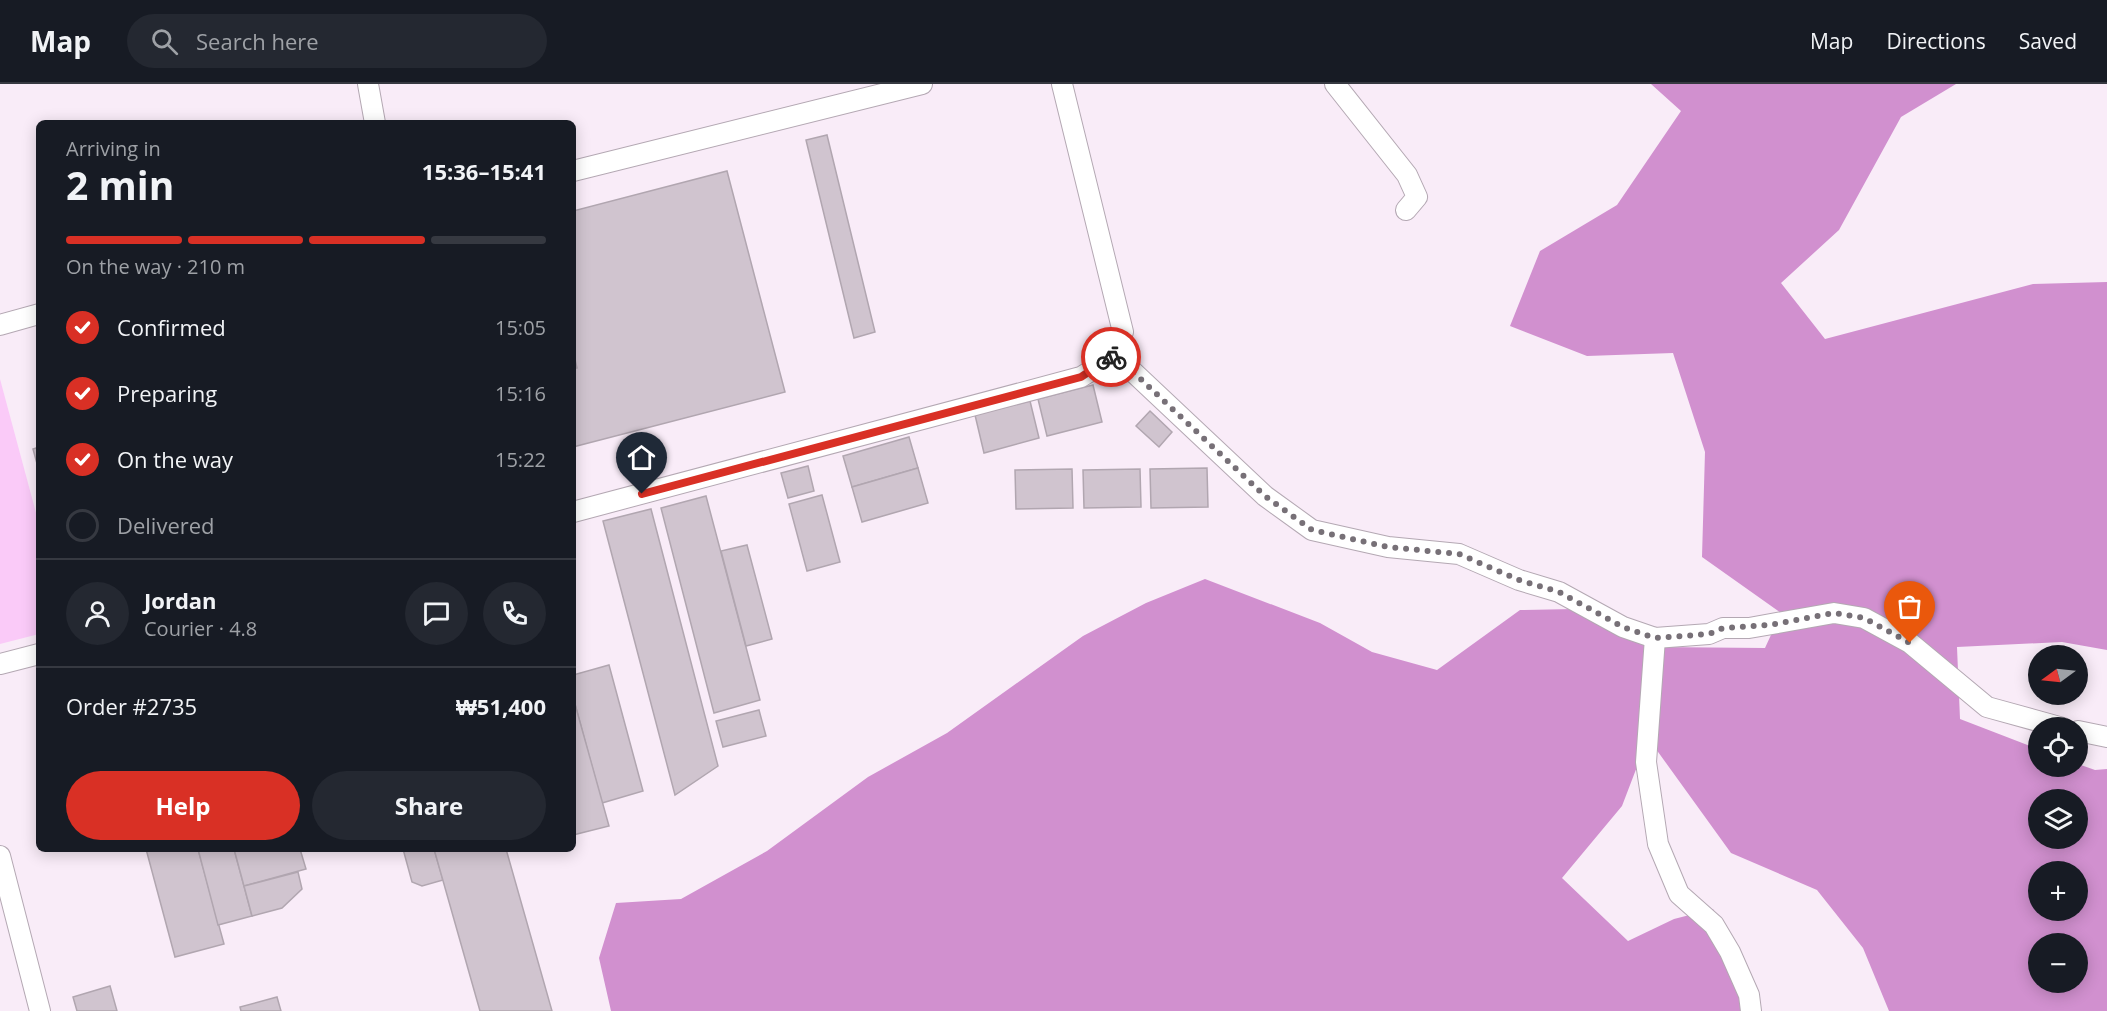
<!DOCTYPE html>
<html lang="en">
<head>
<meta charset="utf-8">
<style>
  body { margin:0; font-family:"Open Sans",sans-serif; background:#242831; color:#f1f3f6; height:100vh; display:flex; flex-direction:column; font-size:22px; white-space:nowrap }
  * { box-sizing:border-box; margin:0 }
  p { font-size:20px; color:#9ea1a6 }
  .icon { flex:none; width:33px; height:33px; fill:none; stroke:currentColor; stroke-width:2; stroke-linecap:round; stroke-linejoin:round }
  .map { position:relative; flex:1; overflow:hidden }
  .panel { position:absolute; left:36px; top:36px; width:540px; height:732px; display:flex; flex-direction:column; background:#171b24; border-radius:9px; box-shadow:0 3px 15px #0003 }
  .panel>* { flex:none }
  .needle { width:39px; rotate:255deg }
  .controls { position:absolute; left:2028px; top:561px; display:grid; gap:12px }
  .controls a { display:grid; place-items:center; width:60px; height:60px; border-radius:50%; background:#171b24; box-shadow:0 3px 15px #0003; font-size:30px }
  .pin { position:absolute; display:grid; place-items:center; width:51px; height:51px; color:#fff; margin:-62px -26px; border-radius:50% 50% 50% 0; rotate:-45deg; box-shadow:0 0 6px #0007 }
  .pin .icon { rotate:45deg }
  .courier { position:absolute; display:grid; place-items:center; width:60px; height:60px; margin:-30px; border:4px solid #d93025; border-radius:50%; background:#fff; color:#222; box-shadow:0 2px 8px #0007 }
  .headline em { font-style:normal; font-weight:700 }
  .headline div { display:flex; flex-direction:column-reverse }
  .headline { display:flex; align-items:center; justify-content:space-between; height:102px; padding:0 30px }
  h1 { font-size:39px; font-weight:700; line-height:45px }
  .bar { display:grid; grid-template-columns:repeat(4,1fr); gap:9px 6px; align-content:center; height:72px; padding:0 30px }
  .bar i { height:8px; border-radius:4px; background:#363941 }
  .bar .active { background:#d93025 }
  .bar p { grid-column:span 4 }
  .line { display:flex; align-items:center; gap:15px; padding:0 30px; border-top:2px solid #363941 }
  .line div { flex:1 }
  .round { display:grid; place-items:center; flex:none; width:63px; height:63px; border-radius:32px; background:#242831 }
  ol { padding:0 30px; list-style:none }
  li { display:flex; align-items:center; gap:18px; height:66px }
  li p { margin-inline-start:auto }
  li .icon { padding:6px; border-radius:50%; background:#d93025; color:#fff; stroke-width:4 }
  li:last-child { color:#9ea1a6 }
  li i { width:33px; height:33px; border:3px solid #363941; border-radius:50% }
  .cta { display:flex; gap:12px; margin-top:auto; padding:12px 30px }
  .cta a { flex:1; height:69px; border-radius:36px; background:#d93025; color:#fff; font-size:24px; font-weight:700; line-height:69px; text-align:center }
  .cta a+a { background:#242831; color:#f1f3f6 }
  header { display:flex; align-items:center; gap:36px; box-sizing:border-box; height:84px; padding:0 30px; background:#171b24; border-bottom:2px solid #363941 }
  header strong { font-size:28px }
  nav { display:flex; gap:33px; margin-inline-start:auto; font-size:21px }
  .search { width:420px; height:54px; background:#242831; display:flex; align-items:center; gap:15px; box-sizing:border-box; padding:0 21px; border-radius:33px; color:#9ea1a6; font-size:22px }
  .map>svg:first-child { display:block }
  .green { fill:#facaf8 }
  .forest { fill:#d190cf; fill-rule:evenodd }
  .building { fill:#d0c4cf; stroke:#b1a6b0; stroke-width:1.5 }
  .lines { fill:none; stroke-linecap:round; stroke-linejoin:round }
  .minor-casing { stroke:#b4a8b3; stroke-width:22 }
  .minor { stroke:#fff; stroke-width:20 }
  .done { stroke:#777077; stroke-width:6; stroke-dasharray:0 10.8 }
  .route { stroke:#d93025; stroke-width:8 }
</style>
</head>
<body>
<header>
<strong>Map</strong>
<div class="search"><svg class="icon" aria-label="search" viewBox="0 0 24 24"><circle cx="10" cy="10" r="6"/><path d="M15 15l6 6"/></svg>Search here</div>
<nav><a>Map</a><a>Directions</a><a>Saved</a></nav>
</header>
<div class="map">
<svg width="2107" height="927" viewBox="0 0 2107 927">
  <rect width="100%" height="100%" fill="#f9ecf8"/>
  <polygon class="green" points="0,295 39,440 39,550 0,560"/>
  <path class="forest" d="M1651,0h305l-55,33 -62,113 -58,53 44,56 208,-55 74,-2v368l-45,-8 -105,5 3,72 78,30v17h40v-2l17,6 12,-1v242h-218l-26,-63 -46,-58 -86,-37 -83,-115 -26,68 -60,72 66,63 46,-22 39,-10 33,66 -2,36h-1133l-12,-53 17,-55 65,-4 86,-48 101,-74 79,-44 136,-97 63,-33 59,-24 115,44 52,29 65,18 83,-60 54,-1 81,38 110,1 16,-35 -79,-56 3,-105 -32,-99 -86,3 -77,-30 30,-75 77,-46 64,-94zM2038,716h40v38h-40zM2038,788h40v38h-40zM2038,860h40v38h-40z"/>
  <g class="building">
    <polygon points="827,51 875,248 854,254 806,56"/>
    <polygon points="727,87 785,308 573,363 573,285 577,284 573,267 573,127"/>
    <polygon points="1093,301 1102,338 1047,352 1038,315"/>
    <polygon points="1030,317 1039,354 984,369 975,331"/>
    <polygon points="1150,327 1172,348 1159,363 1136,342"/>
    <polygon points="909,353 918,384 852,403 843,372"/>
    <polygon points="39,363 39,387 33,365"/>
    <polygon points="808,382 814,407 788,414 781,389"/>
    <polygon points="918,384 928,419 862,438 852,403"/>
    <polygon points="1207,384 1208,423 1151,424 1150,385"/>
    <polygon points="1072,385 1073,424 1016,425 1015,386"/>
    <polygon points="1140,385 1141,423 1084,424 1083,386"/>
    <polygon points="822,411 840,478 807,487 789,420"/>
    <polygon points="706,412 760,616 714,629 661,424"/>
    <polygon points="651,425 718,682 675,711 603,437"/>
    <polygon points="747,461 772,555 746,562 721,467"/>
    <polygon points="609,581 643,707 602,719 573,613 573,591"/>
    <polygon points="573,613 609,742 573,751"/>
    <polygon points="759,626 766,652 723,663 716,637"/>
    <polygon points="146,765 198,765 224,860 175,873"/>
    <polygon points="198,765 234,765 252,832 218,841"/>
    <polygon points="234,765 300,765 306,785 244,802"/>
    <polygon points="403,765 434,765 443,796 422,802 412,798"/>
    <polygon points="434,765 506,765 552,927 480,927"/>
    <polygon points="298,788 302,805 282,824 252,832 244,802"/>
    <polygon points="110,902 117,927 77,927 73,913"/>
    <polygon points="277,913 281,927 241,927 240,923"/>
  </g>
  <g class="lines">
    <g class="minor-casing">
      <g id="minor">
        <polyline points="368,0 375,39"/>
        <polyline points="1335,0 1407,91 1417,113 1406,126"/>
        <polyline points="573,87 922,0"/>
        <polyline points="0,241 39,230"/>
        <polyline points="1113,269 1265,412 1312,446 1388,463 1459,470 1519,496 1559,508 1623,543 1655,554 1709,550 1723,544 1749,544 1834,529 1864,534 1910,559 1987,623 2063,644"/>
        <polyline points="573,428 1081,293 1110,275 1123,248 1062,0"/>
        <polyline points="1655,554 1646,678 1658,760 1679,810 1714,841 1730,868 1749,911 1751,927"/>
        <polyline points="0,580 39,570"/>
        <polyline points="2078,647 2107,653"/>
        <polyline points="0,772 40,927"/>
      </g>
    </g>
    <use href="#minor" class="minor"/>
  </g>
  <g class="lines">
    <polyline class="done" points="1111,273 1113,269 1265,412 1312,446 1388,463 1459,470 1519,496 1559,508 1623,543 1655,554 1709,550 1723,544 1769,541 1834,529 1864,534 1910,559"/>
    <polyline class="route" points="642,410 1081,293 1111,273"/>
  </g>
</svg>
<div class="controls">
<a><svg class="needle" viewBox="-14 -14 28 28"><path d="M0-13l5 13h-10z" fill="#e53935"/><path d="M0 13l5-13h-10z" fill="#9ea1a6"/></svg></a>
<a><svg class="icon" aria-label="locate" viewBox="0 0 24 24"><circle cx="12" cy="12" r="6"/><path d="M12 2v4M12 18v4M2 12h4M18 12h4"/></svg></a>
<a><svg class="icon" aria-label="layers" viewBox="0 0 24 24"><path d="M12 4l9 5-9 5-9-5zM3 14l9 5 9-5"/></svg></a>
<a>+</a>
<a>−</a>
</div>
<div class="pin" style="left:1910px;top:559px;background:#ea580c"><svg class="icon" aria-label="bag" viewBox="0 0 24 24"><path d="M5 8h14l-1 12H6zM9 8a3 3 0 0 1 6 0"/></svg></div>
<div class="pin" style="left:642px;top:410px;background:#1f2937"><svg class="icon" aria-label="home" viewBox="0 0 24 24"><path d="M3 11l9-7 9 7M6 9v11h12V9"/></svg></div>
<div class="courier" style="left:1111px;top:273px"><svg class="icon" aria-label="bike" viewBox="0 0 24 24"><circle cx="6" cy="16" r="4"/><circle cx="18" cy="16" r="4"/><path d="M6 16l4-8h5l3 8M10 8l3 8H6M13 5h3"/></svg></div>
<section class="panel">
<div class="headline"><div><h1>2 min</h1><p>Arriving in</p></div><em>15:36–15:41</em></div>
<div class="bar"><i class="active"></i><i class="active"></i><i class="active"></i><i></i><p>On the way · 210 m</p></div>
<ol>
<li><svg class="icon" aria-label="check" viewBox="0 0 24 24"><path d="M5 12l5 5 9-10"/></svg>Confirmed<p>15:05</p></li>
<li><svg class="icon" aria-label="check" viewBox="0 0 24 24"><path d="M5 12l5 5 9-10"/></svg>Preparing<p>15:16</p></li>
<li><svg class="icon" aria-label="check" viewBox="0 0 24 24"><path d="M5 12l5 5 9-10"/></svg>On the way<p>15:22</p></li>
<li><i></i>Delivered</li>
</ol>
<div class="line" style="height:108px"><a class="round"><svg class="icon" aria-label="person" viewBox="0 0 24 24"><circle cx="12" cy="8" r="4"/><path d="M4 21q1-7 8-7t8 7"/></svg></a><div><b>Jordan</b><p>Courier · 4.8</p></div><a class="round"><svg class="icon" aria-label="chat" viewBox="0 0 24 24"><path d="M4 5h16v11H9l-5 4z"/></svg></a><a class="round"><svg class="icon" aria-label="phone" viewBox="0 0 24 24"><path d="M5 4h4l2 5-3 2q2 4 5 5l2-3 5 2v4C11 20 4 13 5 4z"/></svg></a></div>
<div class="line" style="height:78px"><div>Order #2735</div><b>₩51,400</b></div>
<div class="cta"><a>Help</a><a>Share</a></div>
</section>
</div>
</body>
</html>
